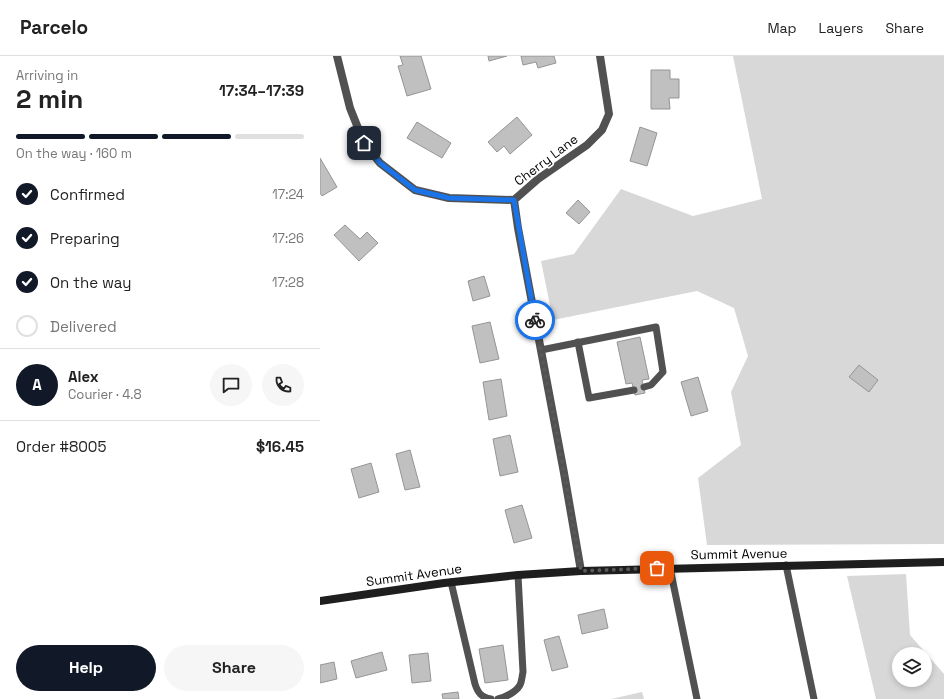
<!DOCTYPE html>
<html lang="en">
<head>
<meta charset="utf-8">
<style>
  body { margin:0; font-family:"Space Grotesk",sans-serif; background:#f6f6f6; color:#222; height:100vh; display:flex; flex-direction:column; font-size:15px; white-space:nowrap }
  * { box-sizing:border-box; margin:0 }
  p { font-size:13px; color:#767676 }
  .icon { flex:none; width:22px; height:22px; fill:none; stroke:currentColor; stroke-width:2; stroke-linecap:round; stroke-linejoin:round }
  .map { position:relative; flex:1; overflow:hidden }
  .details { display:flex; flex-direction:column; background:#fff; width:320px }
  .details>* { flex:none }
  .controls { position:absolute; left:572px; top:591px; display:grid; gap:8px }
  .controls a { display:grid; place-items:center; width:40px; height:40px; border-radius:50%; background:#fff; box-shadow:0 2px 6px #0003; font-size:20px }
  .pin { position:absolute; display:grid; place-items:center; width:34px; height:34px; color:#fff; margin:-17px; border-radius:8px; box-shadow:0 2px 6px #0006 }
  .courier { position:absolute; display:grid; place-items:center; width:40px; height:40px; margin:-20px; border:3px solid #1a73e8; border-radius:50%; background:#fff; color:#222; box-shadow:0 1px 5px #0007 }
  .overview em { font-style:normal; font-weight:700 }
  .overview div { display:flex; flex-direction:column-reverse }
  .overview { display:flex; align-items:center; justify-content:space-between; height:68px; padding:0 16px }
  h1 { font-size:26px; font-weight:700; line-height:30px }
  .bar { display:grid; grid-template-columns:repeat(4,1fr); gap:6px 4px; align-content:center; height:48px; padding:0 16px }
  .bar i { height:5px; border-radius:3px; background:#e0e0e0 }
  .bar .active { background:#111827 }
  .bar p { grid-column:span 4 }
  .line { display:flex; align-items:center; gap:10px; padding:0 16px; border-top:1px solid #e0e0e0 }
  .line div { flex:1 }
  .round { display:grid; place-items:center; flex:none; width:42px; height:42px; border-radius:21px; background:#f6f6f6 }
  ol { padding:0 16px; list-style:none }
  li { display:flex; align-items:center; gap:12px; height:44px }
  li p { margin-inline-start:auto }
  li .icon { padding:4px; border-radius:50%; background:#111827; color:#fff; stroke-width:4 }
  li:last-child { color:#767676 }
  li i { width:22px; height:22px; border:2px solid #e0e0e0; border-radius:50% }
  .cta { display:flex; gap:8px; margin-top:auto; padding:8px 16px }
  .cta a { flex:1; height:46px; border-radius:24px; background:#111827; color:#fff; font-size:16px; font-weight:700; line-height:46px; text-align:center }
  .cta a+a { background:#f6f6f6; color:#222 }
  header { display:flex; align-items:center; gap:24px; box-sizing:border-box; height:56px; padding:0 20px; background:#fff; border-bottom:1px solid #e0e0e0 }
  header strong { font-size:19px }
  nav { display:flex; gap:22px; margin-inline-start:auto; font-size:14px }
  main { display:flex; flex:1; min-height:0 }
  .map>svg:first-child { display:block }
  .green { fill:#d8d8d8; fill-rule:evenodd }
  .building { fill:#c0c0c0; stroke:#959595 }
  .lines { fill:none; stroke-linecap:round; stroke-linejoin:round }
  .service { stroke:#515151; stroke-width:7 }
  .minor { stroke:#515151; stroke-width:8 }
  .secondary { stroke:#1e1e1e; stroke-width:8 }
  .done { stroke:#595959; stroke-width:4; stroke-dasharray:0 7.2 }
  .route { stroke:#1a73e8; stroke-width:5 }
  .labels { text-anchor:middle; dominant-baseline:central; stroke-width:3.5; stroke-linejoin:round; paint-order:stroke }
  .street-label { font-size:13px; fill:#000; stroke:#fff }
</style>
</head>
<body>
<header>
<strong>Parcelo</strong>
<nav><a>Map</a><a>Layers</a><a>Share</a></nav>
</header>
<main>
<section class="details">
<div class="overview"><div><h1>2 min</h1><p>Arriving in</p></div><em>17:34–17:39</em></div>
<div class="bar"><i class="active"></i><i class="active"></i><i class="active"></i><i></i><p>On the way · 160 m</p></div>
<ol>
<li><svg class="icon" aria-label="check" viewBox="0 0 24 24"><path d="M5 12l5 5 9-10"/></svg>Confirmed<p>17:24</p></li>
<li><svg class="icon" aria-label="check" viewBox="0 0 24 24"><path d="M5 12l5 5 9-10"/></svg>Preparing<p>17:26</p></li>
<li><svg class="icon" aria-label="check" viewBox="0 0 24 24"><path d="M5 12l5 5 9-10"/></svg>On the way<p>17:28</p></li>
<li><i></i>Delivered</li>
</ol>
<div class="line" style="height:72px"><b class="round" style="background:#111827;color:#fff">A</b><div><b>Alex</b><p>Courier · 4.8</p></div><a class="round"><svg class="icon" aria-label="chat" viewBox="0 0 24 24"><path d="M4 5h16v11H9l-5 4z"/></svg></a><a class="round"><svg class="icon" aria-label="phone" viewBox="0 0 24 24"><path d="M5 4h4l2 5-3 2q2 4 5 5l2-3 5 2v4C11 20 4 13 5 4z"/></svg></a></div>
<div class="line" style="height:52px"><div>Order #8005</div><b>$16.45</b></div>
<div class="cta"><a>Help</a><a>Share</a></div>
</section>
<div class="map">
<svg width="624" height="643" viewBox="0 0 624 643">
  <rect width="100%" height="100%" fill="#fff"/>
  <g class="green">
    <polygon points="413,0 624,0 624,488 387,489 378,422 421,389 411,336 428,300 414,252 377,235 233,264 221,205 254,198 301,133 373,160 442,143"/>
    <path d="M586,518l4,61 34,39v25h-68l-29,-123zM579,598h26v26h-26z"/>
    <polygon points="322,636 324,643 291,643"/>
  </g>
  <g class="building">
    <polygon points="80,0 101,0 111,33 87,40 78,10 83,9"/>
    <polygon points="168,0 187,0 169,5"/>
    <polygon points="201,0 234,0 236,7 218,12 216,6 203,9"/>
    <polygon points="331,14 350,14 350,23 359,23 359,42 349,42 350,53 331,53"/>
    <polygon points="197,61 212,79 190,98 184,90 177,96 168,86"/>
    <polygon points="97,66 131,87 122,102 87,82"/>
    <polygon points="320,71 337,77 327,110 310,105"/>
    <polygon points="0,102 17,131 2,140 0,137"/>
    <polygon points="258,144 270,156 259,168 246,157"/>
    <polygon points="25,169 40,183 47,176 58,187 39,205 14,179"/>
    <polygon points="164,220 170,240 153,245 148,225"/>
    <polygon points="170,266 179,303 160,307 152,270"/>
    <polygon points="320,281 329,323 322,324 325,337 315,339 312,327 306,328 297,286"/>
    <polygon points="539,309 558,324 549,336 529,321"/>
    <polygon points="378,321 388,355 371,360 361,326"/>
    <polygon points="181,323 187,360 169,364 163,326"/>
    <polygon points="190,379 198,416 180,420 173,383"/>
    <polygon points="90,394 100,431 85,434 76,398"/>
    <polygon points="51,407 59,436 39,442 31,413"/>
    <polygon points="202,449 212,482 194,487 185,454"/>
    <polygon points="284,553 288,572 262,578 258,559"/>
    <polygon points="239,580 248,611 232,615 224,584"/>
    <polygon points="183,589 188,624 165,627 159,593"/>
    <polygon points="62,596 67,614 36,622 31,605"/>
    <polygon points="108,597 111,625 92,627 89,599"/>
    <polygon points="14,606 17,623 0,627 0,609"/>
    <polygon points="138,636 139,643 123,643 122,638"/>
  </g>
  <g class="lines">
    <g class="service">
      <polyline points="258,286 269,342 314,334"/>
      <polyline points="221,294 336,271 343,316 331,329 324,331"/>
      <polyline points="466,509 494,643"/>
      <polyline points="350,512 377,643"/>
      <path d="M131,526l24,102c3,9 6,13 16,15"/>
      <path d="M178,643c8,-2 18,-7 22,-14 2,-4 2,-9 3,-13l-5,-97"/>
    </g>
    <g class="minor">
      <polyline points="17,0 30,52 44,87 60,107 95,134 129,142 194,144"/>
      <polyline points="261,515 244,417 198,172 194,144 218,123 267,89 282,74 289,58 280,0"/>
    </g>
    <polyline class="secondary" points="0,545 124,527 198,519 261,515 624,506"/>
  </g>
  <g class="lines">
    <polyline class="done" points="215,264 244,416 261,515 337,512"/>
    <polyline class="route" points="44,87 60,107 95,134 129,142 194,144 215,264"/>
  </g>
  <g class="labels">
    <g class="street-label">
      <text transform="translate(226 104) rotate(-37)">Cherry Lane</text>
      <text transform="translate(419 498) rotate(-1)">Summit Avenue</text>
      <text transform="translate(94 519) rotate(-8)">Summit Avenue</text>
    </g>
  </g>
</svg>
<div class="controls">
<a><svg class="icon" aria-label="layers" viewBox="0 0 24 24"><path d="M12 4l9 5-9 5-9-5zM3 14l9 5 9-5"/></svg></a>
</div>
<div class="pin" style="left:337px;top:512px;background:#ea580c"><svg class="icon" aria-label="bag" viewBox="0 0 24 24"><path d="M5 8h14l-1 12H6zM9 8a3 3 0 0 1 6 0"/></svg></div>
<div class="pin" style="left:44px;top:87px;background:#1f2937"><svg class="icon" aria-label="home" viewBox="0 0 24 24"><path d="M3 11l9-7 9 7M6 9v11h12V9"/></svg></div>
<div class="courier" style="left:215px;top:264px"><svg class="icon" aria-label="bike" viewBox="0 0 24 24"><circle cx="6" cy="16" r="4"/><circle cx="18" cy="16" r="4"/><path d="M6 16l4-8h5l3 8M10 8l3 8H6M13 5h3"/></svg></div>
</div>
</main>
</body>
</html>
